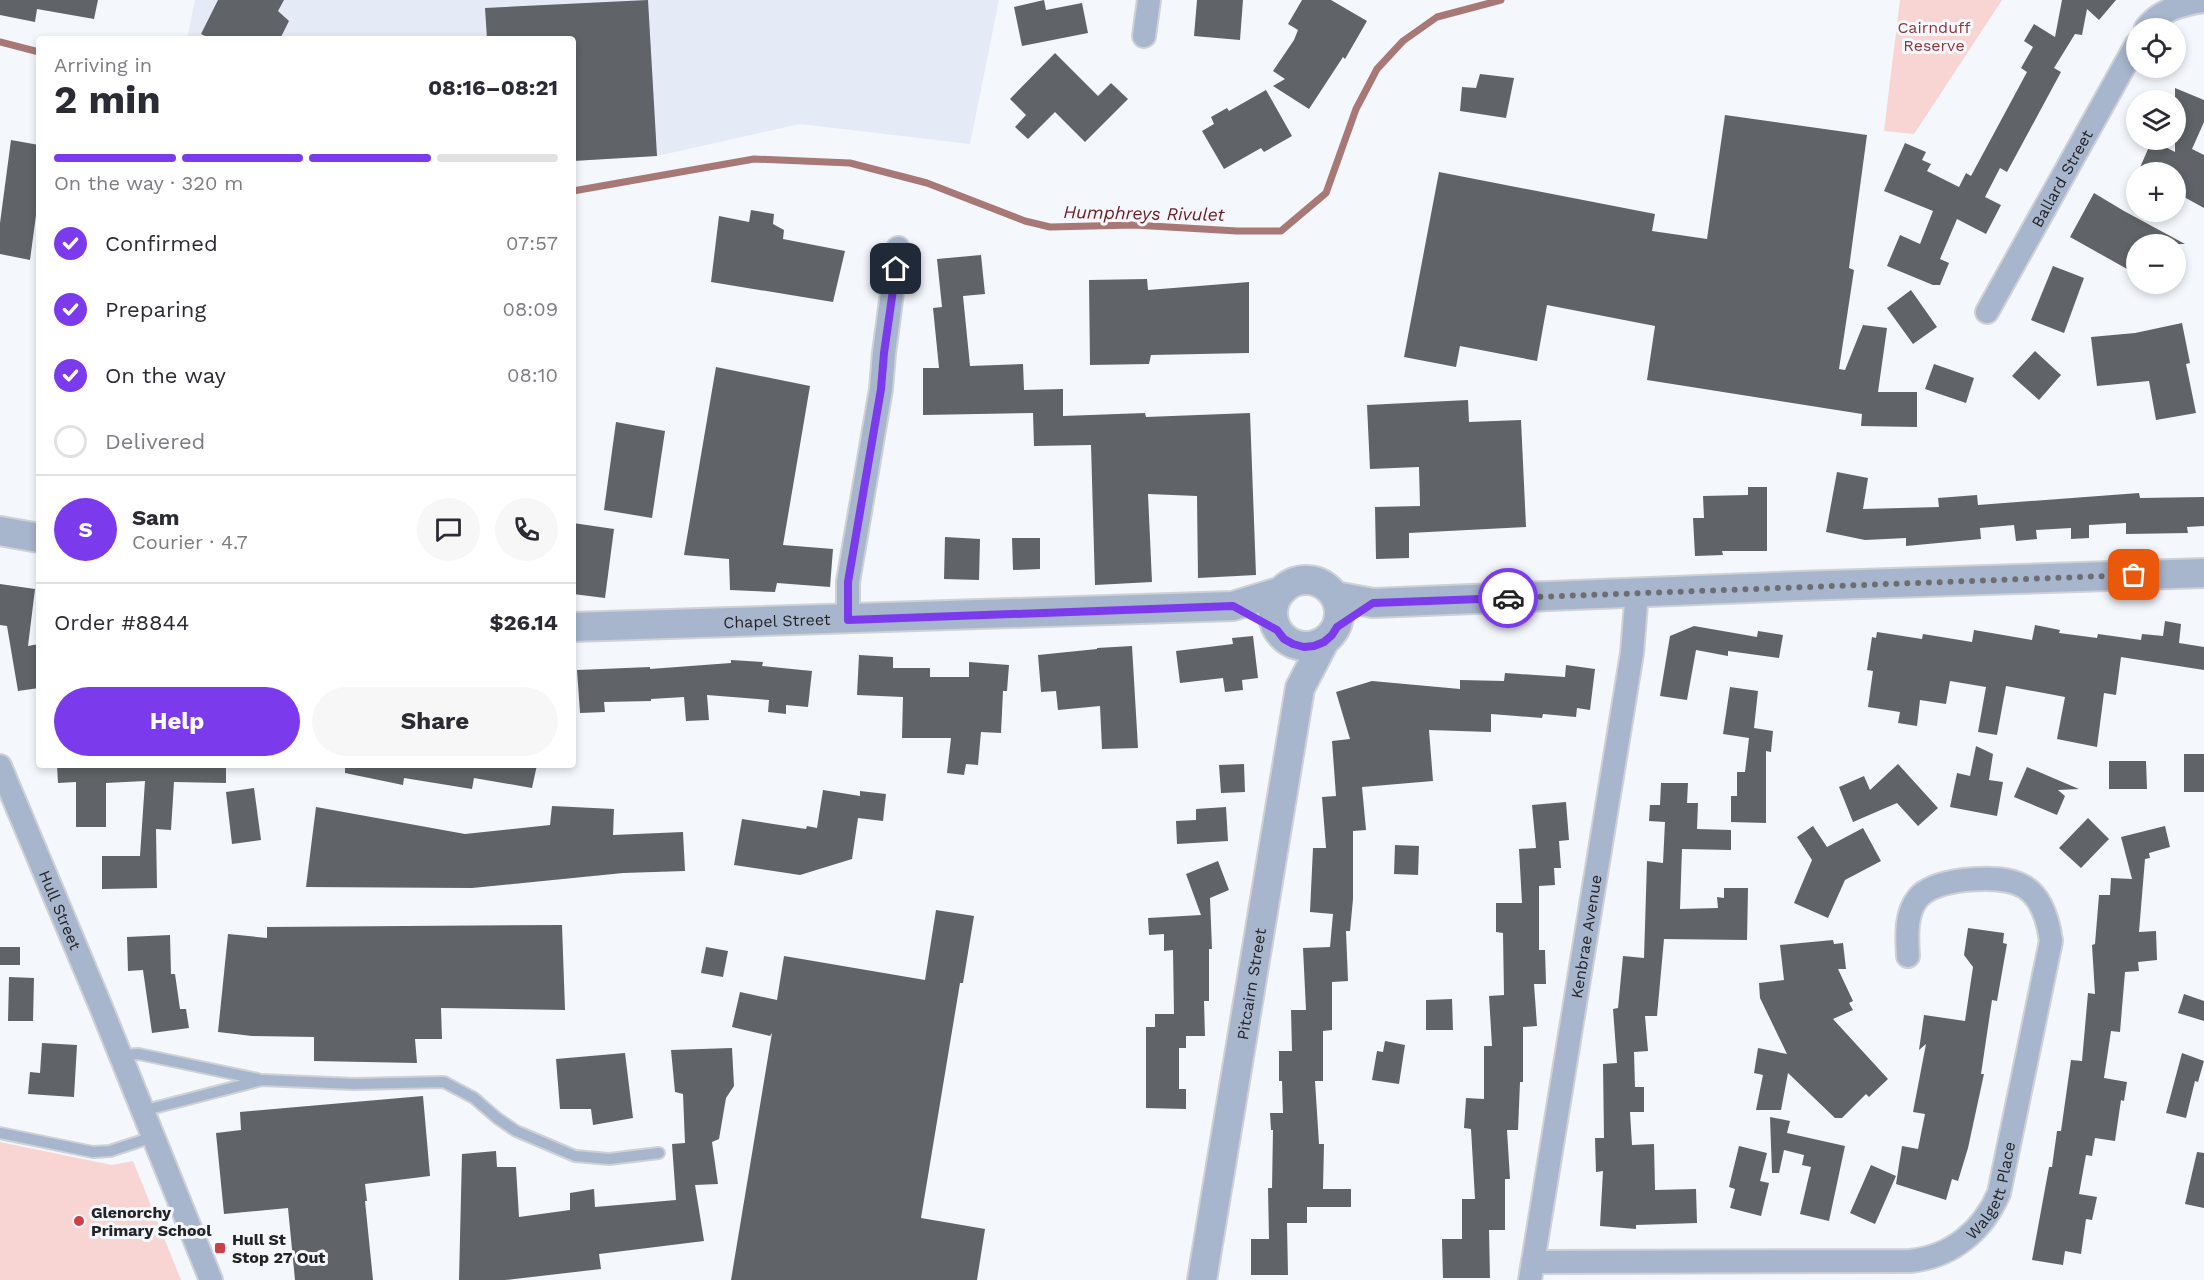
<!DOCTYPE html>
<html lang="en">
<head>
<meta charset="utf-8">
<style>
  body { margin:0; font-family:"Work Sans",sans-serif; background:#f7f7f7; color:#2b2b33; height:100vh; display:flex; flex-direction:column; font-size:22px; white-space:nowrap }
  * { box-sizing:border-box; margin:0 }
  p { font-size:20px; color:#7c7c81 }
  .icon { flex:none; width:33px; height:33px; fill:none; stroke:currentColor; stroke-width:2; stroke-linecap:round; stroke-linejoin:round }
  .map { position:relative; flex:1; overflow:hidden }
  .side { position:absolute; left:36px; top:36px; width:540px; height:732px; display:flex; flex-direction:column; background:#fff; border-radius:6px; box-shadow:0 3px 9px #0003 }
  .side>* { flex:none }
  .controls { position:absolute; left:2126px; top:18px; display:grid; gap:12px }
  .controls a { display:grid; place-items:center; width:60px; height:60px; border-radius:50%; background:#fff; box-shadow:0 3px 9px #0003; font-size:30px }
  .pin { position:absolute; display:grid; place-items:center; width:51px; height:51px; color:#fff; margin:-26px; border-radius:12px; box-shadow:0 3px 9px #0006 }
  .courier { position:absolute; display:grid; place-items:center; width:60px; height:60px; margin:-30px; border:4px solid #7c3aed; border-radius:50%; background:#fff; color:#222; box-shadow:0 2px 8px #0007 }
  .overview em { font-style:normal; font-weight:700 }
  .overview div { display:flex; flex-direction:column-reverse }
  .overview { display:flex; align-items:center; justify-content:space-between; height:102px; padding:0 18px }
  h1 { font-size:39px; font-weight:700; line-height:45px }
  .bar { display:grid; grid-template-columns:repeat(4,1fr); gap:9px 6px; align-content:center; height:72px; padding:0 18px }
  .bar i { height:8px; border-radius:4px; background:#e1e1e2 }
  .bar .active { background:#7c3aed }
  .bar p { grid-column:span 4 }
  .line { display:flex; align-items:center; gap:15px; padding:0 18px; border-top:2px solid #e1e1e2 }
  .line div { flex:1 }
  .round { display:grid; place-items:center; flex:none; width:63px; height:63px; border-radius:32px; background:#f7f7f7 }
  ol { padding:0 18px; list-style:none }
  li { display:flex; align-items:center; gap:18px; height:66px }
  li p { margin-inline-start:auto }
  li .icon { padding:6px; border-radius:50%; background:#7c3aed; color:#fff; stroke-width:4 }
  li:last-child { color:#7c7c81 }
  li i { width:33px; height:33px; border:3px solid #e1e1e2; border-radius:50% }
  .button { display:flex; gap:12px; margin-top:auto; padding:12px 18px }
  .button a { flex:1; height:69px; border-radius:36px; background:#7c3aed; color:#fff; font-size:24px; font-weight:700; line-height:69px; text-align:center }
  .button a+a { background:#f7f7f7; color:#2b2b33 }
  .map>svg:first-child { display:block }
  .built { fill:#e4ebf7 }
  .green { fill:#f8d5d3 }
  .lines { fill:none; stroke-linecap:round; stroke-linejoin:round }
  .stream { stroke:#a87876; stroke-width:7 }
  .building { fill:#606367 }
  .service-casing { stroke:#ced1d5; stroke-width:14 }
  .minor-casing { stroke:#ced1d5; stroke-width:26 }
  .tertiary-casing { stroke:#ced1d5; stroke-width:32 }
  .service { stroke:#a7b5cd; stroke-width:10 }
  .minor { stroke:#a7b5cd; stroke-width:22 }
  .tertiary { stroke:#a7b5cd; stroke-width:28 }
  .done { stroke:#6c6e71; stroke-width:6; stroke-dasharray:0 10.8 }
  .route { stroke:#7c3aed; stroke-width:8 }
  .poi-dot { fill:#ce3e47; stroke:#f4f7fc; stroke-width:2 }
  .labels { text-anchor:middle; dominant-baseline:central; stroke-width:6; stroke-linejoin:round; paint-order:stroke }
  .park-label { font-size:16px; fill:#8b393a; stroke:#f4f7fc }
  .street-label { font-size:16px; fill:#232426; stroke:#f4f7fc }
  .poi-label { font-size:16px; font-weight:bold; fill:#232426; stroke:#f4f7fc; text-anchor:start }
  .water-label { font-size:18px; font-style:italic; fill:#6c1b20; stroke:#f4f7fc }
</style>
</head>
<body>
<div class="map">
<svg width="2204" height="1280" viewBox="0 0 2204 1280">
  <rect width="100%" height="100%" fill="#f4f7fc"/>
  <polygon class="built" points="195,0 999,0 970,144 800,124 657,156 573,161 573,39 187,39"/>
  <g class="green">
    <polygon points="1900,0 2002,0 1914,134 1884,131"/>
    <polygon points="0,1142 112,1165 133,1161 181,1280 0,1280"/>
  </g>
  <g class="lines">
    <g class="stream">
      <polyline points="0,42 39,52"/>
      <polyline points="573,191 754,159 850,163 927,183 1025,221 1050,227 1134,225 1237,231 1281,231 1326,193 1356,109 1377,69 1403,41 1437,17 1501,0"/>
    </g>
  </g>
  <g class="building">
    <polygon points="0,0 98,0 94,19 37,9 35,22 0,15"/>
    <polygon points="218,0 284,0 278,11 289,21 280,39 211,39 201,34"/>
    <polygon points="648,0 657,156 573,161 573,39 487,39 485,8"/>
    <polygon points="1044,0 1046,10 1082,3 1088,33 1022,46 1014,7"/>
    <polygon points="1197,0 1243,0 1240,40 1194,36"/>
    <polygon points="1302,0 1331,0 1367,21 1345,59 1343,57 1309,109 1273,86 1285,79 1273,71 1294,40 1298,30 1288,24"/>
    <polygon points="2062,0 2116,0 2099,20 2087,9 2082,35 2075,34 2054,68 2061,72 2007,172 2000,168 1985,197 2001,205 1986,234 1957,219 1940,259 1949,263 1940,285 1933,285 1887,266 1900,235 1920,244 1933,211 1884,191 1905,143 1926,152 1922,160 1931,164 1927,171 1959,187 1966,173 1971,176 2027,72 2021,68 2033,47 2024,41 2034,24 2055,37"/>
    <polygon points="1055,53 1098,96 1111,83 1128,99 1085,142 1055,112 1028,139 1015,127 1026,115 1010,99"/>
    <polygon points="1480,74 1514,78 1506,118 1460,111 1462,87 1476,88"/>
    <polygon points="2175,88 2204,100 2204,122 2192,149 2204,155 2204,208 2175,192 2175,172 2138,172 2152,140 2175,152"/>
    <polygon points="1266,90 1292,136 1264,152 1261,148 1224,169 1202,131 1214,124 1211,117 1227,108 1229,111"/>
    <polygon points="1725,115 1867,135 1849,268 1854,270 1839,369 1845,370 1863,325 1887,328 1878,392 1917,392 1917,427 1861,426 1862,414 1647,380 1655,326 1547,305 1537,361 1460,346 1456,367 1404,357 1439,172 1655,214 1652,231 1707,239"/>
    <polygon points="11,140 39,145 39,209 37,208 30,260 0,254 0,223"/>
    <polygon points="2094,193 2124,211 2185,244 2136,244 2136,274 2070,237"/>
    <polygon points="751,210 774,214 773,224 784,230 783,239 845,251 833,302 711,282 719,216 749,222"/>
    <polygon points="981,255 985,294 963,296 970,366 1023,364 1024,390 1063,389 1063,416 1145,413 1146,417 1250,413 1256,575 1198,578 1197,496 1148,494 1152,582 1095,585 1091,445 1034,446 1033,413 923,415 923,368 939,368 933,308 942,307 937,259"/>
    <polygon points="2053,266 2084,278 2064,333 2031,320"/>
    <polygon points="1147,279 1148,290 1249,282 1249,353 1151,355 1149,364 1090,365 1089,280"/>
    <polygon points="1911,290 1937,327 1913,344 1887,308"/>
    <polygon points="2182,323 2190,363 2186,364 2196,413 2156,420 2149,381 2097,386 2091,337 2135,333"/>
    <polygon points="2035,351 2061,375 2039,400 2012,376"/>
    <polygon points="1934,364 1974,378 1966,403 1925,389"/>
    <polygon points="716,367 810,386 783,545 833,549 830,587 777,583 775,592 730,590 729,559 684,555"/>
    <polygon points="1468,400 1469,422 1521,420 1526,527 1409,533 1409,558 1376,559 1375,507 1420,506 1419,467 1370,469 1367,405"/>
    <polygon points="616,422 665,431 652,518 604,510"/>
    <polygon points="1837,472 1868,478 1863,509 1939,507 1938,498 1977,495 1978,505 2139,493 2140,498 2204,497 2204,526 2187,527 2188,533 2126,534 2126,523 2089,525 2089,538 2071,539 2071,528 2036,530 2037,539 2016,541 2014,525 1980,528 1981,539 1906,546 1906,538 1865,540 1826,532"/>
    <polygon points="1748,487 1767,487 1767,551 1722,551 1723,555 1695,556 1693,518 1704,518 1703,496 1748,495"/>
    <polygon points="573,523 614,529 605,598 573,594"/>
    <polygon points="945,537 980,539 979,580 944,579"/>
    <polygon points="1012,538 1040,538 1040,569 1013,570"/>
    <polygon points="0,584 35,589 28,646 39,644 39,688 18,691 7,626 0,625"/>
    <polygon points="2165,621 2181,624 2179,643 2204,647 2204,670 2121,657 2116,695 2104,693 2097,747 2057,739 2065,697 2006,686 1997,735 1978,732 1986,687 1950,681 1946,704 1920,700 1917,726 1898,723 1900,712 1868,707 1873,671 1867,670 1872,637 1876,638 1877,632 1922,639 1923,634 1972,642 1974,630 2032,640 2035,625 2060,630 2059,633 2097,638 2098,634 2141,640 2142,634 2163,636"/>
    <polygon points="1694,626 1757,637 1758,631 1783,635 1779,658 1728,651 1728,656 1696,650 1687,700 1660,696 1670,636"/>
    <polygon points="1253,636 1258,678 1242,680 1243,690 1225,692 1223,678 1180,683 1176,651 1233,644 1232,638"/>
    <polygon points="1132,646 1138,748 1102,749 1100,706 1058,710 1056,691 1041,692 1038,655 1097,649 1097,648"/>
    <polygon points="859,655 893,657 893,668 930,668 930,677 969,677 969,662 1009,665 1007,691 1003,691 1001,733 981,732 978,765 966,764 964,775 947,773 951,738 902,738 903,697 857,695"/>
    <polygon points="731,660 763,662 762,666 812,671 808,707 786,705 786,714 768,712 769,700 707,695 709,720 686,721 684,697 651,699 651,701 604,702 605,712 580,713 577,670 650,667 650,669 731,663"/>
    <polygon points="1566,665 1595,669 1590,710 1577,708 1576,717 1543,714 1542,718 1491,714 1491,732 1429,730 1433,781 1362,787 1366,830 1353,831 1353,899 1350,931 1346,931 1348,981 1332,982 1332,1030 1323,1031 1323,1081 1315,1081 1319,1144 1324,1144 1323,1189 1351,1189 1351,1207 1307,1207 1307,1223 1287,1223 1288,1275 1251,1275 1251,1239 1269,1239 1268,1188 1272,1188 1273,1130 1271,1130 1270,1113 1283,1113 1282,1081 1279,1081 1279,1051 1292,1051 1291,1010 1306,1010 1303,948 1330,947 1333,914 1310,912 1313,848 1326,848 1322,797 1336,796 1332,741 1350,739 1336,692 1372,681 1460,689 1460,680 1504,681 1505,673 1565,677"/>
    <polygon points="1730,687 1758,691 1754,728 1773,731 1771,752 1766,751 1766,823 1731,822 1731,796 1737,796 1737,772 1745,772 1749,738 1723,734"/>
    <polygon points="1976,746 1993,754 1989,780 2003,782 1997,816 1950,807 1957,773 1970,776"/>
    <rect x="2184" y="754" width="20" height="38"/>
    <polygon points="2109,761 2146,761 2147,789 2109,789"/>
    <polygon points="1244,764 1245,792 1221,793 1219,765"/>
    <polygon points="1898,764 1938,808 1918,826 1897,803 1853,822 1839,787 1864,776 1870,790"/>
    <polygon points="57,765 226,765 226,783 174,782 171,830 156,829 157,888 102,889 102,856 140,856 145,781 106,783 106,827 76,827 76,782 58,783"/>
    <polygon points="345,765 537,765 532,788 474,778 472,789 404,778 403,785 345,773"/>
    <polygon points="2027,767 2079,789 2058,790 2065,796 2057,815 2014,797"/>
    <polygon points="1661,783 1688,783 1687,803 1698,803 1697,829 1731,830 1731,850 1682,849 1680,909 1718,908 1717,897 1724,898 1724,888 1748,888 1747,940 1664,939 1657,1016 1645,1016 1648,1051 1634,1052 1635,1087 1644,1087 1644,1112 1630,1112 1632,1145 1654,1144 1655,1190 1696,1189 1697,1223 1636,1225 1636,1229 1600,1226 1603,1171 1596,1172 1595,1138 1604,1138 1603,1064 1617,1063 1613,1009 1618,1008 1623,956 1644,958 1647,861 1663,863 1665,822 1649,821 1650,805 1660,805"/>
    <polygon points="254,788 261,840 232,844 226,792"/>
    <polygon points="823,790 860,796 860,791 886,794 883,821 858,818 852,859 800,875 734,865 742,819 806,829 807,826 817,828"/>
    <polygon points="1566,802 1569,840 1559,841 1561,868 1554,868 1555,885 1539,886 1539,950 1545,950 1546,984 1534,984 1537,1026 1523,1027 1523,1082 1520,1082 1518,1130 1507,1130 1510,1179 1505,1179 1505,1230 1489,1230 1490,1278 1443,1278 1442,1239 1462,1239 1462,1199 1475,1199 1471,1129 1464,1128 1466,1098 1484,1099 1484,1046 1492,1046 1489,996 1504,995 1503,933 1496,932 1496,903 1522,903 1519,849 1536,848 1532,805"/>
    <polygon points="552,806 614,809 613,835 683,832 685,871 623,873 472,888 306,887 316,807 465,834 550,825"/>
    <polygon points="1226,807 1228,841 1177,844 1176,821 1196,820 1196,809"/>
    <polygon points="2088,818 2109,839 2081,868 2059,848"/>
    <polygon points="1813,826 1827,847 1863,828 1881,861 1845,880 1828,918 1794,903 1812,860 1797,837"/>
    <polygon points="2165,826 2170,847 2149,853 2150,858 2145,859 2139,932 2156,931 2157,960 2138,962 2139,971 2125,972 2120,1032 2111,1031 2104,1078 2127,1082 2124,1101 2121,1100 2115,1141 2095,1138 2092,1156 2086,1155 2079,1194 2097,1197 2092,1220 2086,1219 2081,1254 2065,1251 2063,1265 2032,1260 2049,1167 2052,1167 2057,1131 2061,1131 2071,1060 2082,1061 2088,993 2095,994 2092,945 2095,944 2099,895 2110,895 2111,878 2132,879 2121,837"/>
    <polygon points="1395,845 1419,846 1418,875 1394,874"/>
    <polygon points="1218,861 1229,890 1210,898 1212,949 1209,949 1209,1001 1204,1001 1205,1036 1186,1036 1186,1048 1179,1048 1179,1089 1186,1089 1186,1109 1146,1108 1146,1027 1155,1027 1155,1014 1174,1014 1173,950 1164,951 1164,934 1149,935 1148,918 1201,915 1186,874"/>
    <polygon points="936,910 974,916 963,983 960,983 921,1218 985,1229 977,1280 731,1280 772,1033 770,1036 732,1027 740,992 777,1000 784,956 925,980"/>
    <polygon points="562,925 565,1010 441,1008 442,1039 415,1039 417,1063 314,1061 314,1037 252,1036 218,1032 228,934 267,938 267,927"/>
    <polygon points="1968,928 2004,933 2003,943 2007,944 1997,1001 1992,1000 1981,1074 1984,1074 1968,1148 1958,1181 1952,1179 1946,1200 1896,1184 1902,1146 1918,1149 1925,1114 1913,1112 1926,1044 1919,1050 1924,1015 1965,1021 1973,967 1964,955"/>
    <polygon points="170,935 171,974 175,974 180,1009 186,1009 189,1028 152,1033 143,970 128,971 127,937"/>
    <polygon points="1833,940 1834,944 1843,943 1846,969 1838,969 1853,1001 1849,1003 1853,1010 1833,1019 1888,1079 1869,1097 1866,1094 1842,1118 1835,1118 1788,1073 1781,1110 1756,1110 1763,1075 1754,1073 1758,1048 1787,1054 1760,998 1759,983 1784,980 1780,945"/>
    <rect x="0" y="947" width="20" height="18"/>
    <polygon points="706,947 728,951 723,977 701,973"/>
    <polygon points="9,977 34,978 33,1021 8,1021"/>
    <polygon points="2184,994 2204,1001 2204,1021 2178,1013"/>
    <polygon points="1452,999 1453,1030 1426,1030 1426,1000"/>
    <polygon points="1385,1041 1405,1045 1399,1084 1372,1080 1377,1051 1383,1052"/>
    <polygon points="42,1043 77,1045 74,1097 28,1094 30,1072 40,1073"/>
    <polygon points="732,1048 734,1086 726,1098 719,1139 712,1142 718,1184 695,1185 704,1241 599,1254 601,1269 505,1280 459,1280 462,1154 496,1151 497,1167 516,1167 519,1217 570,1210 570,1193 594,1189 595,1207 676,1200 672,1144 685,1143 683,1094 675,1092 671,1050"/>
    <polygon points="625,1053 633,1118 593,1125 591,1109 560,1109 556,1059"/>
    <polygon points="2182,1053 2204,1061 2198,1082 2195,1081 2186,1118 2166,1113"/>
    <polygon points="423,1096 430,1176 365,1184 367,1201 365,1201 373,1280 295,1280 288,1208 224,1214 216,1133 241,1130 240,1112"/>
    <polygon points="1770,1117 1790,1121 1787,1133 1845,1146 1829,1221 1800,1214 1811,1167 1802,1165 1804,1155 1784,1150 1779,1173 1772,1173"/>
    <polygon points="1739,1146 1767,1153 1760,1181 1769,1183 1761,1216 1730,1208 1735,1189 1729,1187"/>
    <polygon points="2197,1152 2204,1153 2204,1208 2185,1204"/>
    <polygon points="1871,1165 1896,1176 1875,1224 1850,1213"/>
  </g>
  <g class="lines">
    <g class="service-casing">
      <g id="service">
        <polyline points="120,1055 139,1054 258,1079"/>
        <polyline points="142,1111 262,1080 354,1084 444,1082 474,1098 497,1118 516,1131 575,1156 609,1159 659,1153"/>
        <polyline points="0,1133 93,1152 110,1151 153,1137"/>
      </g>
    </g>
    <g class="minor-casing">
      <g id="minor">
        <path d="M2146,28c14,-18 36,-24 58,-27"/>
        <polyline points="1144,36 1149,0"/>
        <path id="s1" d="M1987,312l149,-267"/>
        <polyline points="848,620 848,582 881,389 884,353 898,248"/>
        <path id="s2" d="M0,766l101,241 110,273"/>
        <path id="s3" d="M1533,1262l377,-1c41,-4 73,-30 89,-68l52,-252c-8,-58 -34,-66 -87,-61 -16,2 -36,6 -46,18 -13,16 -11,39 -10,58"/>
        <path id="s4" d="M1530,1280l102,-627 5,-61"/>
      </g>
    </g>
    <g class="tertiary-casing">
      <g id="tertiary">
        <polyline points="0,531 39,538"/>
        <circle cx="1306" cy="613" r="33"/>
        <polyline points="1335,596 1373,603 1798,586 2204,573"/>
        <path id="s5" d="M573,627l660,-21 49,-15"/>
        <path id="s6" d="M1202,1280l98,-592 24,-46"/>
      </g>
    </g>
    <use href="#service" class="service"/>
    <use href="#minor" class="minor"/>
    <use href="#tertiary" class="tertiary"/>
  </g>
  <g class="lines">
    <polyline class="done" points="1508,598 2134,575"/>
    <polyline class="route" points="896,269 884,353 881,389 848,582 848,620 1233,606 1277,630 1284,639 1293,644 1304,647 1314,646 1324,642 1332,635 1337,627 1373,603 1508,598"/>
  </g>
  <g class="poi-dot">
    <circle cx="79" cy="1221" r="6"/>
    <rect x="214" y="1242" width="12" height="12" rx="3"/>
  </g>
  <g class="labels">
    <g class="park-label">
      <text x="1934" y="27">Cairnduff<tspan x="1934" dy="18">Reserve</tspan></text>
    </g>
    <g class="street-label">
      <text stroke="none"><textPath href="#s1" startOffset="153">Ballard Street</textPath></text>
      <text stroke="none"><textPath href="#s5" startOffset="204">Chapel Street</textPath></text>
      <text stroke="none"><textPath href="#s2" startOffset="156">Hull Street</textPath></text>
      <text stroke="none"><textPath href="#s4" startOffset="348">Kenbrae Avenue</textPath></text>
      <text stroke="none"><textPath href="#s6" startOffset="300">Pitcairn Street</textPath></text>
      <text stroke="none"><textPath href="#s3" startOffset="494">Walgett Place</textPath></text>
    </g>
    <g class="poi-label">
      <text x="91" y="1212">Glenorchy<tspan x="91" dy="18">Primary School</tspan></text>
      <text x="232" y="1239">Hull St<tspan x="232" dy="18">Stop 27 Out</tspan></text>
    </g>
    <g class="water-label">
      <text transform="translate(1144 213) rotate(1)">Humphreys Rivulet</text>
    </g>
  </g>
</svg>
<div class="controls">
<a><svg class="icon" aria-label="locate" viewBox="0 0 24 24"><circle cx="12" cy="12" r="6"/><path d="M12 2v4M12 18v4M2 12h4M18 12h4"/></svg></a>
<a><svg class="icon" aria-label="layers" viewBox="0 0 24 24"><path d="M12 4l9 5-9 5-9-5zM3 14l9 5 9-5"/></svg></a>
<a>+</a>
<a>−</a>
</div>
<div class="pin" style="left:2134px;top:575px;background:#ea580c"><svg class="icon" aria-label="bag" viewBox="0 0 24 24"><path d="M5 8h14l-1 12H6zM9 8a3 3 0 0 1 6 0"/></svg></div>
<div class="pin" style="left:896px;top:269px;background:#1f2937"><svg class="icon" aria-label="home" viewBox="0 0 24 24"><path d="M3 11l9-7 9 7M6 9v11h12V9"/></svg></div>
<div class="courier" style="left:1508px;top:598px"><svg class="icon" aria-label="car" viewBox="0 0 24 24"><path d="M5 17H2v-5l4-1 3-4h7l3 4 3 1v5h-3M9 17h6M6 11h13"/><circle cx="7" cy="17" r="2"/><circle cx="17" cy="17" r="2"/></svg></div>
<section class="side">
<div class="overview"><div><h1>2 min</h1><p>Arriving in</p></div><em>08:16–08:21</em></div>
<div class="bar"><i class="active"></i><i class="active"></i><i class="active"></i><i></i><p>On the way · 320 m</p></div>
<ol>
<li><svg class="icon" aria-label="check" viewBox="0 0 24 24"><path d="M5 12l5 5 9-10"/></svg>Confirmed<p>07:57</p></li>
<li><svg class="icon" aria-label="check" viewBox="0 0 24 24"><path d="M5 12l5 5 9-10"/></svg>Preparing<p>08:09</p></li>
<li><svg class="icon" aria-label="check" viewBox="0 0 24 24"><path d="M5 12l5 5 9-10"/></svg>On the way<p>08:10</p></li>
<li><i></i>Delivered</li>
</ol>
<div class="line" style="height:108px"><b class="round" style="background:#7c3aed;color:#fff">S</b><div><b>Sam</b><p>Courier · 4.7</p></div><a class="round"><svg class="icon" aria-label="chat" viewBox="0 0 24 24"><path d="M4 5h16v11H9l-5 4z"/></svg></a><a class="round"><svg class="icon" aria-label="phone" viewBox="0 0 24 24"><path d="M5 4h4l2 5-3 2q2 4 5 5l2-3 5 2v4C11 20 4 13 5 4z"/></svg></a></div>
<div class="line" style="height:78px"><div>Order #8844</div><b>$26.14</b></div>
<div class="button"><a>Help</a><a>Share</a></div>
</section>
</div>
</body>
</html>
